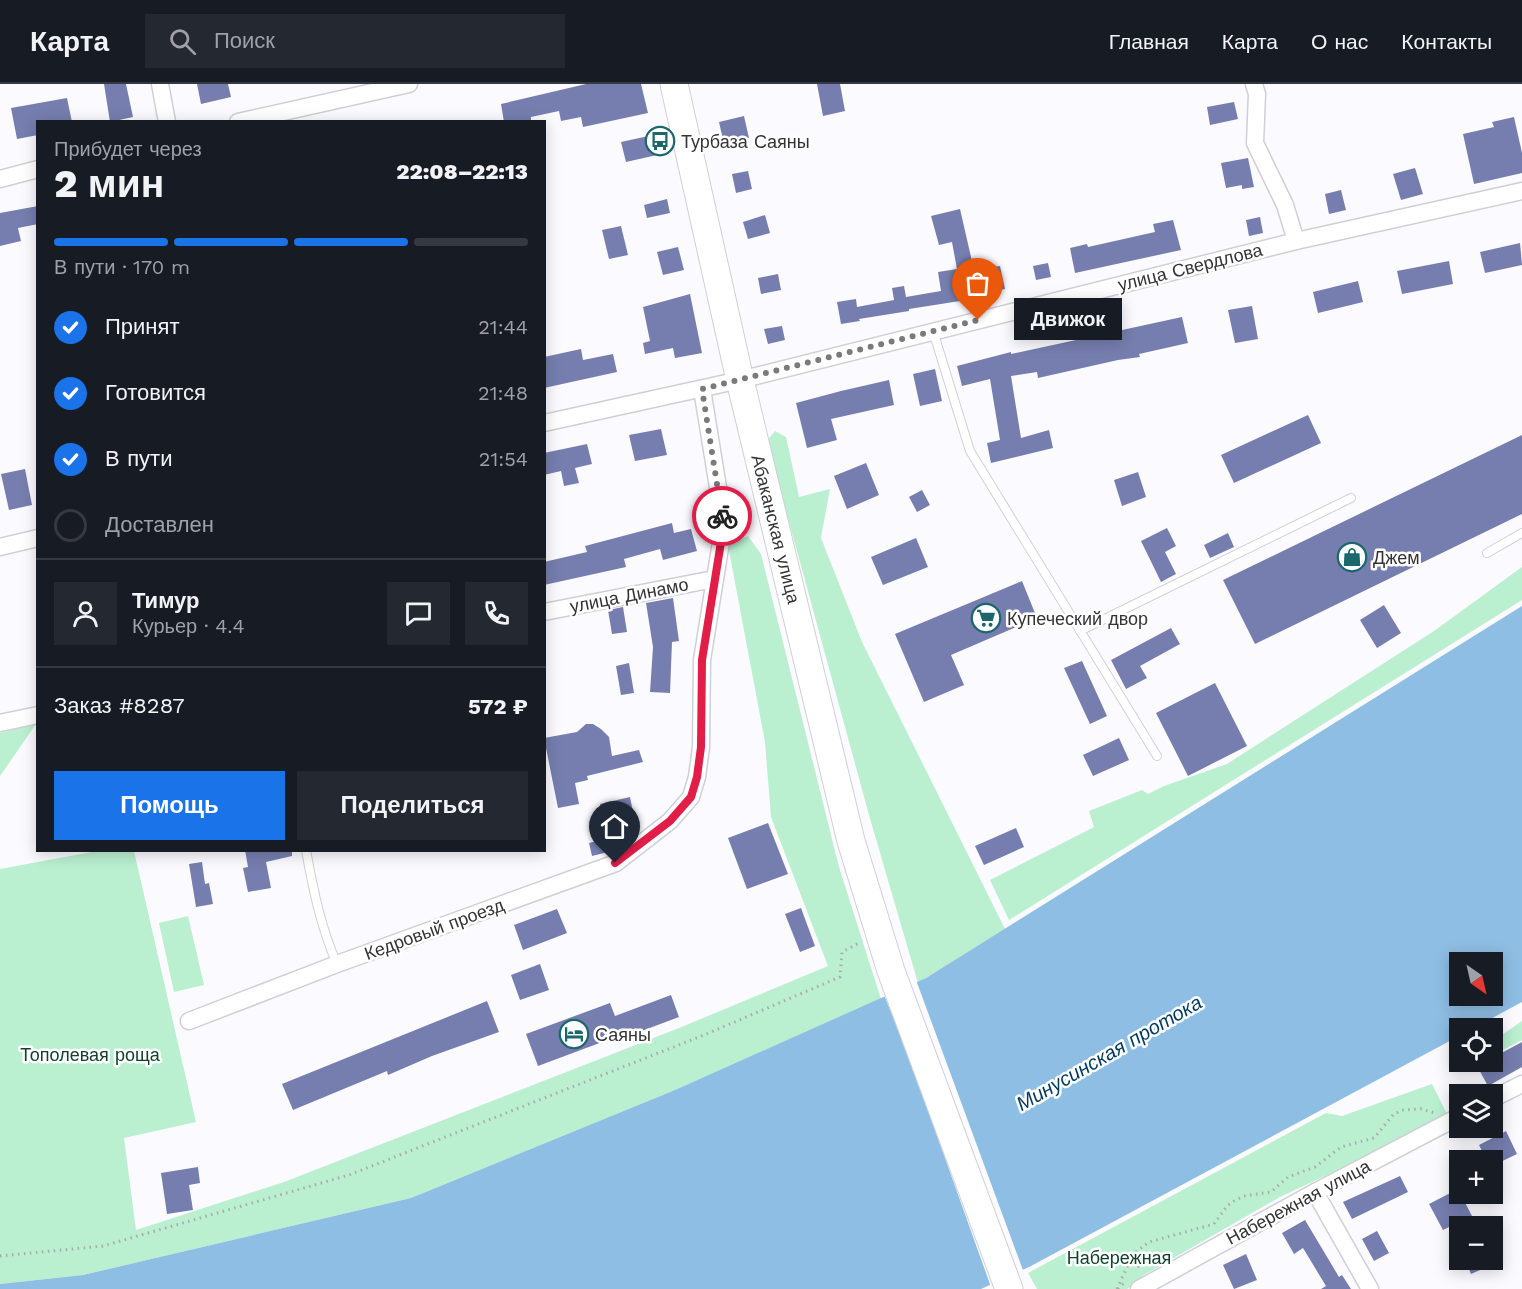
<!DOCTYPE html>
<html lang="ru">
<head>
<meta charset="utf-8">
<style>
  body { margin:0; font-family:"Work Sans",sans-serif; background:#242831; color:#f1f3f6; height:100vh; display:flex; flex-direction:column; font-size:22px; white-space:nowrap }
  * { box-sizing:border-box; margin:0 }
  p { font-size:20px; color:#9ea1a6 }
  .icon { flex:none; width:33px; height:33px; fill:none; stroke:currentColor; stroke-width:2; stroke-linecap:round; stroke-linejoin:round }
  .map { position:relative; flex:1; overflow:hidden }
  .side { position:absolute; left:36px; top:36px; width:510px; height:732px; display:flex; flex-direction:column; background:#171b24; border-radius:0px; box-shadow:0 3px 15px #0003 }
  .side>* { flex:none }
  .needle { width:39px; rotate:146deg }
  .tools { position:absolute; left:1449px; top:868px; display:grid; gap:12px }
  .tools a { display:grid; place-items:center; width:54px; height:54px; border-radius:0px; background:#171b24; box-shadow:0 3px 15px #0003; font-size:30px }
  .pin { position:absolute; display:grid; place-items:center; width:51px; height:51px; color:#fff; margin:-62px -26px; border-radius:50% 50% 50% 0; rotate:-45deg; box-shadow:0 0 6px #0007 }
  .pin .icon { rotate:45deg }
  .courier { position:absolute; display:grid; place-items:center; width:60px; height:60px; margin:-30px; border:4px solid #e11d48; border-radius:50%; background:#fff; color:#222; box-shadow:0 2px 8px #0007 }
  .bubble { position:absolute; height:42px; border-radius:0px; background:#171b24; box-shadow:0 3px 15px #0003; font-size:20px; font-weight:800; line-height:42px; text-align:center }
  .summary em { font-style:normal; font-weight:800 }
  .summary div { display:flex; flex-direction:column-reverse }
  .summary { display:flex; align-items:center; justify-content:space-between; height:102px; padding:0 18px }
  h1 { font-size:39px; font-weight:800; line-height:45px }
  .bar { display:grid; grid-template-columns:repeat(4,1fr); gap:9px 6px; align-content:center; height:72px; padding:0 18px }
  .bar i { height:8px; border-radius:4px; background:#363941 }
  .bar .selected { background:#1a73e8 }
  .bar p { grid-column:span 4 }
  .line { display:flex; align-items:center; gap:15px; padding:0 18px; border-top:2px solid #363941 }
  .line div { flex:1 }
  .round { display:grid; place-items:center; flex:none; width:63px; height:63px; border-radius:0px; background:#242831 }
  ol { padding:0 18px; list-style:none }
  li { display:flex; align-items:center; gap:18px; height:66px }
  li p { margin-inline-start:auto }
  li .icon { padding:6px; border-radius:50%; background:#1a73e8; color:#fff; stroke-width:4 }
  li:last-child { color:#9ea1a6 }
  li i { width:33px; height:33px; border:3px solid #363941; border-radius:50% }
  .cta { display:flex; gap:12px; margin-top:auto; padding:12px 18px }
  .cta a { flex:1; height:69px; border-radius:0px; background:#1a73e8; color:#fff; font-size:24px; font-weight:800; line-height:69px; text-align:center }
  .cta a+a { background:#242831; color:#f1f3f6 }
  header { display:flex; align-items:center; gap:36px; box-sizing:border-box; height:84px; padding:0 30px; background:#171b24; border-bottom:2px solid #363941 }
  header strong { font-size:28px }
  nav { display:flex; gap:33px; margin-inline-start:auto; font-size:21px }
  .search { width:420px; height:54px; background:#242831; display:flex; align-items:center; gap:15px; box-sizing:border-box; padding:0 21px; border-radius:0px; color:#9ea1a6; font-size:22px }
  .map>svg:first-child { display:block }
  .green { fill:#baefd0 }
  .water { fill:#8fbee4; fill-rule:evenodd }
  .pier { fill:#fbfbff }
  .building { fill:#767eaf }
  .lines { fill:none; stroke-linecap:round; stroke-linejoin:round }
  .lane-casing { stroke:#cfd0d5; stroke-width:10 }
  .street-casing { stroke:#cfd0d5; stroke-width:19 }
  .primary-casing { stroke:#cfd0d5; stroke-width:29 }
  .path { stroke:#aaaaad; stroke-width:3; stroke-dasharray:1.5 4.5; stroke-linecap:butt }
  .lane { stroke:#fff; stroke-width:8 }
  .street { stroke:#fff; stroke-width:16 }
  .primary { stroke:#fff; stroke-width:27 }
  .done { stroke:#7a7a7c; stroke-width:6; stroke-dasharray:0 10.8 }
  .route { stroke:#e11d48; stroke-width:8 }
  .labels { text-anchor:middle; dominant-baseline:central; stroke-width:5; stroke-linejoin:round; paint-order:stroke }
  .poi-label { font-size:18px; fill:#343436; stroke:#fff; text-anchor:start }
  .street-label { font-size:18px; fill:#343436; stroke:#fff }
  .park-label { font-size:18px; fill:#13402b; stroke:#fff }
  .water-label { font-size:20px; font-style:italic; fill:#003b5f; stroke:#fff }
</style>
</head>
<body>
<header>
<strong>Карта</strong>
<div class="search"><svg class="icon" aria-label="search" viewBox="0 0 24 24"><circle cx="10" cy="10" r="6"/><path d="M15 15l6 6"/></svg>Поиск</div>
<nav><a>Главная</a><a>Карта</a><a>О нас</a><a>Контакты</a></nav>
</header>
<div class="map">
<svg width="1522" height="1205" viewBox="0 0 1522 1205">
  <rect width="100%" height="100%" fill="#fbfbff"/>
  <g class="green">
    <polygon points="775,347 786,353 799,413 830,405 821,454 862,558 1005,845 918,899 869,731 767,357"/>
    <polygon points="748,452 761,470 839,783 881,915 675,1006 411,1114 83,1191 0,1200 0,785 97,767 134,767 196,1038 124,1054 136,1146 284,1098 679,944 828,882 771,733 765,658 728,461"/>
    <polygon points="1522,483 1522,516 1009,836 990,796 1094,743 1089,727 1142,706 1148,710 1164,702 1227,680 1434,547"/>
    <polygon points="36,640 0,692 0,649"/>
    <polygon points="188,832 204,901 174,908 159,839"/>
    <polygon points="1522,937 1522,956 1493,971 1493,957"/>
    <polygon points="1432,1000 1449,1034 1280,1113 1144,1191 1127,1205 1037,1205 1028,1189 1326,1029 1342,1032"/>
  </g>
  <path class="water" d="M1522,522v396l-50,27h-12l-1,7 -428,230 -50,23h-981v-5l83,-9 328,-77 264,-108 251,-112zM1460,879h32v33h-32z"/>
  <polygon class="pier" points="916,896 1024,1189 991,1203 906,965 884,911"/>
  <g class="building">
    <polygon points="104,0 126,0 133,33 110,38"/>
    <polygon points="197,0 228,0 231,13 201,20"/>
    <polygon points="586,0 641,0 648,29 583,43 581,33 561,37 559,27 531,33 531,38 504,38 501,20"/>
    <polygon points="817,0 840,0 845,27 823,32"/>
    <polygon points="67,14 72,38 38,38 38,51 17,55 11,24"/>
    <polygon points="1234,18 1238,35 1210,41 1207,23"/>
    <polygon points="744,32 749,54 724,60 719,38"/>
    <polygon points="1514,33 1522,69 1522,89 1474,100 1463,50 1494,43 1492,38"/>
    <polygon points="653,51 657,71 626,78 621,58"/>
    <polygon points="1248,74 1254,103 1242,105 1242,101 1226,104 1221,79"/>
    <polygon points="1415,84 1423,110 1401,116 1393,90"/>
    <polygon points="748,87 752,105 736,109 732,90"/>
    <polygon points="1341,106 1346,126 1329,130 1325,110"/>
    <polygon points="667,115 670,129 647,134 644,121"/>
    <polygon points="38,122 38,140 18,144 21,157 0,162 0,129"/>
    <polygon points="960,125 974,186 1000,182 1005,205 978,210 979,214 909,225 909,227 859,235 860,237 841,240 837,218 856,215 857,223 894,216 892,204 904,202 906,213 941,207 938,188 957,185 952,158 939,161 931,132"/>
    <polygon points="765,131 770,149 748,155 743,138"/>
    <polygon points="1260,133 1263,149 1249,152 1246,136"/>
    <polygon points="1173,136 1181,166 1075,189 1070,164 1087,160 1088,163 1155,148 1153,140"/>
    <polygon points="621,142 628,171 609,175 602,146"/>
    <polygon points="1520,159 1522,181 1485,189 1480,168"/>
    <polygon points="678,163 684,186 663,191 657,168"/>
    <polygon points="1449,177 1453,200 1402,210 1397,187"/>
    <polygon points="1048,179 1051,193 1036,196 1033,182"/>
    <polygon points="778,190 781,206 761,210 758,194"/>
    <polygon points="1358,197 1363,218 1318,229 1313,208"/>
    <polygon points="690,210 702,269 675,274 673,264 645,270 643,259 650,257 643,223"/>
    <polygon points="1252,222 1258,255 1235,259 1228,226"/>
    <polygon points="1182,233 1188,259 1139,270 1140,273 1118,276 1038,294 1037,288 1011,292 1021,354 1049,346 1053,364 991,379 987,359 1000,356 990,295 962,302 957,282 1011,268 1011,270"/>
    <polygon points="782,242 785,256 768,260 764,245"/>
    <polygon points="581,265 583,276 613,270 617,288 544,304 544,273"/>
    <polygon points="935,285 942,317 920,322 913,290"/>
    <polygon points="889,296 894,321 831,335 837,356 807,364 796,319 841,307"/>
    <polygon points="1308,331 1321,359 1234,399 1221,371"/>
    <polygon points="661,345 667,371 635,377 629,351"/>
    <polygon points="1522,351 1522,430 1255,560 1223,496"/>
    <polygon points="587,360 592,380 575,384 579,399 564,402 561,387 544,391 544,369"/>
    <polygon points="866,379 879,411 847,425 834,392"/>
    <polygon points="25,385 32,421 9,426 1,390"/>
    <polygon points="1138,388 1146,413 1122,422 1114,396"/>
    <polygon points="922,406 930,421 917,428 909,413"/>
    <polygon points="672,439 674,449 691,445 697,467 663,476 660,465 624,475 626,483 544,501 544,478 587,468 585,462"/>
    <polygon points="1167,444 1176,462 1165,468 1176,490 1161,498 1141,457"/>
    <polygon points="1228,449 1234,463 1210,474 1204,461"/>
    <polygon points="916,454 928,483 883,501 871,473"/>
    <polygon points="1022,497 1037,534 951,571 964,601 924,618 895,550"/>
    <polygon points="673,514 679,557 672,558 670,609 650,608 653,563 646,519"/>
    <polygon points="1384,521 1401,549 1377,564 1360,536"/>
    <polygon points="623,523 627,548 612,550 608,526"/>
    <polygon points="1171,544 1180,560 1140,582 1147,594 1126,605 1111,576"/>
    <polygon points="1082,577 1107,632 1090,640 1064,584"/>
    <polygon points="629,579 634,609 621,611 616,582"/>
    <polygon points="1215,599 1247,662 1188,692 1156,629"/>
    <polygon points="586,640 593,640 601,645 609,653 612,672 639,666 643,678 587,692 588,696 575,699 579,720 558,724 544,654 577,648"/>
    <polygon points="1119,654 1129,676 1093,692 1083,671"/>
    <polygon points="630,713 635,738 627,739 631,754 616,766 592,772 589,759 607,754 600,720"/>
    <polygon points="768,739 788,790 747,805 728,754"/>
    <polygon points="1016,744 1024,763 984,781 975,762"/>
    <polygon points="245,766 292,766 292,772 266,778 271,804 248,808 243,784 248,783"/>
    <polygon points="202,778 205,800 209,799 213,820 196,823 189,780"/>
    <polygon points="801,824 815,862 800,868 785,830"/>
    <polygon points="557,825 567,849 523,866 514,841"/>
    <polygon points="540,880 549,906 520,916 511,891"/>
    <polygon points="671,911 679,933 639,948 637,945 538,982 526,950 610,919 615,932"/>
    <polygon points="487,917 499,948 432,972 388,991 387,987 293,1026 282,1000"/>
    <polygon points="1522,958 1522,983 1488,1002 1477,982 1486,978 1492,978 1492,974"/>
    <polygon points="1506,1047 1517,1070 1492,1082 1492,1077 1487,1077 1479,1061"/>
    <polygon points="198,1083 200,1099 189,1101 193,1126 167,1130 161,1089"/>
    <polygon points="1400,1092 1408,1108 1352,1135 1343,1118"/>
    <polygon points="1458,1105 1472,1132 1443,1146 1429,1120"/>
    <polygon points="1305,1136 1339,1193 1342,1191 1351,1205 1321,1205 1326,1202 1303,1164 1294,1170 1282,1149"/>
    <polygon points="1377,1147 1389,1169 1374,1177 1362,1155"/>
    <polygon points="1246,1170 1257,1196 1234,1205 1223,1181"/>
    <polygon points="1465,1176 1503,1176 1471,1190"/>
  </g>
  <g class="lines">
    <g class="lane-casing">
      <g id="lane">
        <polyline points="933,247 970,367 1157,672"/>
        <polyline points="1487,469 1522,449"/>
        <polyline points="1080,547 1351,414"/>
        <path d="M306,766c7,39 15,78 31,114"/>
      </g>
    </g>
    <g class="street-casing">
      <g id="street">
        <polyline points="160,0 167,38"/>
        <polyline points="1254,0 1257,10 1255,59 1285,121 1296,157"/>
        <polyline points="238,38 409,0"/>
        <polyline points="0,95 38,85"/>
        <polyline points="544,339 740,296 1296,157 1522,107"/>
        <polyline points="0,463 38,454"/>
        <polyline points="544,528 714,495"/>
        <polyline points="0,639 38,631"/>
        <polyline points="189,937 337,880 616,779 670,737 691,713 697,693 701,663 702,576 721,458 723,434 702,305"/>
        <polyline points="1492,1015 1522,1000"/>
        <polyline points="1315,1108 1370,1205"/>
        <polyline points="1139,1205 1315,1108 1460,1032"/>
      </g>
    </g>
    <g class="primary-casing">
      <polyline id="primary" points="674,0 740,296 851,757 891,887 1009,1205"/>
    </g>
    <g class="path">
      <polyline points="0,1172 103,1162 349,1091 704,951 840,893 842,868 861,858"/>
      <polyline points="1132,1172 1138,1180 1139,1186"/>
      <polyline points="1117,1205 1133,1170 1149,1158 1214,1140 1227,1122 1234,1117 1244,1112 1271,1108 1288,1093 1315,1083 1341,1063 1374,1054 1393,1031 1402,1026 1421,1025 1435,1029"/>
      <polyline points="1118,1205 1124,1199"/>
    </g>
    <use href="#lane" class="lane"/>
    <use href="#street" class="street"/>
    <use href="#primary" class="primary"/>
  </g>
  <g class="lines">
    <polyline class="done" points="722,432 702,305 978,236"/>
    <polyline class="route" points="615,779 670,737 691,713 697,693 701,663 702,576 721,458 722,432"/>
  </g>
  <defs>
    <g id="bus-ring" transform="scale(1.5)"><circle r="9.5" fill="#fff" stroke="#1a676c" stroke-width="1.5"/><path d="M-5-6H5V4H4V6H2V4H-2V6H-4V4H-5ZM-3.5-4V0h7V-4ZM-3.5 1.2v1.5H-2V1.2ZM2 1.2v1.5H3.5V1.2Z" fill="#1a676c"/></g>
    <g id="shop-ring" transform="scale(1.5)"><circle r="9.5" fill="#fff" stroke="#1a676c" stroke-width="1.5"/><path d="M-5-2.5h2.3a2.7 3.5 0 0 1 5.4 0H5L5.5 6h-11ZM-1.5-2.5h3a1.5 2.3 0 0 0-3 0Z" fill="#1a676c"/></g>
    <g id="supermarket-ring" transform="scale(1.5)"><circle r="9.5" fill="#fff" stroke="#1a676c" stroke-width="1.5"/><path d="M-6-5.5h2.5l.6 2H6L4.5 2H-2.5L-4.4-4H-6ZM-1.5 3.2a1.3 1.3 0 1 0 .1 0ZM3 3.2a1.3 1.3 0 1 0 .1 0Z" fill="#1a676c"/></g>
    <g id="hotel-ring" transform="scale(1.5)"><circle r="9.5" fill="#fff" stroke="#1a676c" stroke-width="1.5"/><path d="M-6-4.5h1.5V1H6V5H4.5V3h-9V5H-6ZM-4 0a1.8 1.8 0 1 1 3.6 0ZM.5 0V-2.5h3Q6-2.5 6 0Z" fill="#1a676c"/></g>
  </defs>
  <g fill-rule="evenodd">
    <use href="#bus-ring" x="660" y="57"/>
    <use href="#shop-ring" x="1352" y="473"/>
    <use href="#supermarket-ring" x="986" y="534"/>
    <use href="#hotel-ring" x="574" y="950"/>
  </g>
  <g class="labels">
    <g class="poi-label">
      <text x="681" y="57">Турбаза Саяны</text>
      <text x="1373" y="473">Джем</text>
      <text x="1007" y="534">Купеческий двор</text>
      <text x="595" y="950">Саяны</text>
    </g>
    <g class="street-label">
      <text transform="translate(1190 183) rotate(-14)">улица Свердлова</text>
      <text transform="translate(776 445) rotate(76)">Абаканская улица</text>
      <text transform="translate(629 511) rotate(-11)">улица Динамо</text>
      <text transform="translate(434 845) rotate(-20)">Кедровый проезд</text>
      <text transform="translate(1298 1118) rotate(-28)">Набережная улица</text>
    </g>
    <g class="park-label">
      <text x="90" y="970">Тополевая роща</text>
      <text x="1119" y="1173">Набережная</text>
    </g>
    <g class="water-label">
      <text transform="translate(1109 969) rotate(-30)">Минусинская протока</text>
    </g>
  </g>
</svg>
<div class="tools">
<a><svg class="needle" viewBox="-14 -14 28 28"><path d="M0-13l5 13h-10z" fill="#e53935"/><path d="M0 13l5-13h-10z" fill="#9ea1a6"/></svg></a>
<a><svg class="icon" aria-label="locate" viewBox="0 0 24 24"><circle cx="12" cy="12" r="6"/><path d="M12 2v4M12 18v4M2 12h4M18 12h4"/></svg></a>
<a><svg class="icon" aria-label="layers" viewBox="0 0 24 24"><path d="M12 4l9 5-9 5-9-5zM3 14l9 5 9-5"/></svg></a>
<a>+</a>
<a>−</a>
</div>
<div class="pin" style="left:978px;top:236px;background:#ea580c"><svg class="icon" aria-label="bag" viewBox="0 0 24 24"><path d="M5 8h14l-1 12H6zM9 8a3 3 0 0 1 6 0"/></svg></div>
<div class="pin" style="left:615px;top:779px;background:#1f2937"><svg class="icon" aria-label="home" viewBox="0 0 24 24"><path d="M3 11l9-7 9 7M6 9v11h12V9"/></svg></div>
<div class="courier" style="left:722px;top:432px"><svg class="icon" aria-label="bike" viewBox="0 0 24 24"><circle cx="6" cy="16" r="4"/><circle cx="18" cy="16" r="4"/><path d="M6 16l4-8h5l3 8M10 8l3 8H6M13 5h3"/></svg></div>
<div class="bubble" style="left:1014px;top:214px;width:108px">Движок</div>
<section class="side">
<div class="summary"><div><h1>2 мин</h1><p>Прибудет через</p></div><em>22:08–22:13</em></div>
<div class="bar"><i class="selected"></i><i class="selected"></i><i class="selected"></i><i></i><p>В пути · 170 m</p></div>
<ol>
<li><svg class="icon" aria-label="check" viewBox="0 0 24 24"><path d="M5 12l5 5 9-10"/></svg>Принят<p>21:44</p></li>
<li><svg class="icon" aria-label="check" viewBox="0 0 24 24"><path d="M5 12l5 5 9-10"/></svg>Готовится<p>21:48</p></li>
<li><svg class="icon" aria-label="check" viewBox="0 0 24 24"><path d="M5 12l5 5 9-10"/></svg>В пути<p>21:54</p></li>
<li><i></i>Доставлен</li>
</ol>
<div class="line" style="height:108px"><a class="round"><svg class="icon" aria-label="person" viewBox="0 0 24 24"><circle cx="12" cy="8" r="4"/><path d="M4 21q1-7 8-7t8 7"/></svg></a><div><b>Тимур</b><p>Курьер · 4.4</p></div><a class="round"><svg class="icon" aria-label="chat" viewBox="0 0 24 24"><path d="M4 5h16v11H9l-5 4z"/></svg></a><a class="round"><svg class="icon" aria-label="phone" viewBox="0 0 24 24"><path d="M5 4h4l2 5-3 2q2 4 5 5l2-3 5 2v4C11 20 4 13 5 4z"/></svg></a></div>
<div class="line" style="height:78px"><div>Заказ #8287</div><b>572 ₽</b></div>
<div class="cta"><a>Помощь</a><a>Поделиться</a></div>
</section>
</div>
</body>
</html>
